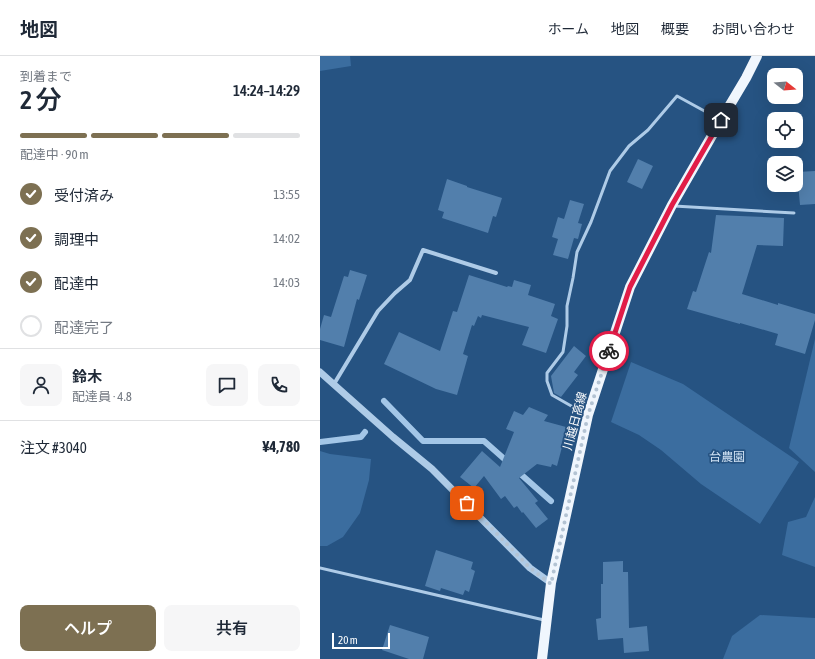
<!DOCTYPE html>
<html lang="ja">
<head>
<meta charset="utf-8">
<style>
  body { margin:0; font-family:"Asap Condensed","Noto Sans JP",sans-serif; background:#f6f6f7; color:#1f2937; height:100vh; display:flex; flex-direction:column; font-size:15px; white-space:nowrap }
  * { box-sizing:border-box; margin:0 }
  p { font-size:13px; color:#747a83 }
  .icon { flex:none; width:22px; height:22px; fill:none; stroke:currentColor; stroke-width:2; stroke-linecap:round; stroke-linejoin:round }
  .map { position:relative; flex:1; overflow:hidden }
  .sheet { display:flex; flex-direction:column; background:#fff; width:320px }
  .sheet>* { flex:none }
  .needle { width:26px; rotate:107deg }
  .buttons { position:absolute; left:447px; top:12px; display:grid; gap:8px }
  .buttons a { display:grid; place-items:center; width:36px; height:36px; border-radius:8px; background:#fff; box-shadow:0 4px 16px #0002; font-size:20px }
  .scale { position:absolute; left:12px; bottom:10px; width:58px; box-sizing:border-box; padding-left:4px; border:2px solid #fff; border-top:0; font-size:11px; line-height:14px; white-space:nowrap; color:#fff; -webkit-text-stroke:3px #265382; paint-order:stroke }
  .pin { position:absolute; display:grid; place-items:center; width:34px; height:34px; color:#fff; margin:-17px; border-radius:8px; box-shadow:0 2px 6px #0006 }
  .courier { position:absolute; display:grid; place-items:center; width:40px; height:40px; margin:-20px; border:3px solid #e11d48; border-radius:50%; background:#fff; color:#222; box-shadow:0 1px 5px #0007 }
  .head em { font-style:normal; font-weight:600 }
  .head div { display:flex; flex-direction:column-reverse }
  .head { display:flex; align-items:center; justify-content:space-between; height:68px; padding:0 20px }
  h1 { font-size:26px; font-weight:600; line-height:30px }
  .bar { display:grid; grid-template-columns:repeat(4,1fr); gap:6px 4px; align-content:center; height:48px; padding:0 20px }
  .bar i { height:5px; border-radius:3px; background:#e0e1e3 }
  .bar .current { background:#7d7052 }
  .bar p { grid-column:span 4 }
  .line { display:flex; align-items:center; gap:10px; padding:0 20px; border-top:1px solid #e0e1e3 }
  .line div { flex:1 }
  .round { display:grid; place-items:center; flex:none; width:42px; height:42px; border-radius:8px; background:#f6f6f7 }
  ol { padding:0 20px; list-style:none }
  li { display:flex; align-items:center; gap:12px; height:44px }
  li p { margin-inline-start:auto }
  li .icon { padding:4px; border-radius:50%; background:#7d7052; color:#fff; stroke-width:4 }
  li:last-child { color:#747a83 }
  li i { width:22px; height:22px; border:2px solid #e0e1e3; border-radius:50% }
  .cta { display:flex; gap:8px; margin-top:auto; padding:8px 20px }
  .cta a { flex:1; height:46px; border-radius:8px; background:#7d7052; color:#fff; font-size:16px; font-weight:600; line-height:46px; text-align:center }
  .cta a+a { background:#f6f6f7; color:#1f2937 }
  header { display:flex; align-items:center; gap:24px; box-sizing:border-box; height:56px; padding:0 20px; background:#fff; border-bottom:1px solid #e0e1e3 }
  header strong { font-size:19px }
  nav { display:flex; gap:22px; margin-inline-start:auto; font-size:14px }
  main { display:flex; flex:1; min-height:0 }
  .map>svg:first-child { display:block }
  .green { fill:#3b6d9f }
  .lines { fill:none; stroke-linecap:round; stroke-linejoin:round }
  .stream { stroke:#a3c6e7; stroke-width:6 }
  .building { fill:#527fac }
  .service { stroke:#aecbe7; stroke-width:3 }
  .minor { stroke:#aecbe7; stroke-width:4 }
  .tertiary { stroke:#aecbe7; stroke-width:7 }
  .primary { stroke:#f0f6fd; stroke-width:10 }
  .done { stroke:#b3c3d3; stroke-width:4; stroke-dasharray:0 7.2 }
  .route { stroke:#e11d48; stroke-width:5 }
  .labels { text-anchor:middle; dominant-baseline:central; stroke-width:3.5; stroke-linejoin:round; paint-order:stroke }
  .street-label { font-size:12px; fill:#fff; stroke:#265382 }
  .park-label { font-size:12px; fill:#d2e4f5; stroke:#265382 }
</style>
</head>
<body>
<header>
<strong>地図</strong>
<nav><a>ホーム</a><a>地図</a><a>概要</a><a>お問い合わせ</a></nav>
</header>
<main>
<section class="sheet">
<div class="head"><div><h1>2 分</h1><p>到着まで</p></div><em>14:24–14:29</em></div>
<div class="bar"><i class="current"></i><i class="current"></i><i class="current"></i><i></i><p>配達中 · 90 m</p></div>
<ol>
<li><svg class="icon" aria-label="check" viewBox="0 0 24 24"><path d="M5 12l5 5 9-10"/></svg>受付済み<p>13:55</p></li>
<li><svg class="icon" aria-label="check" viewBox="0 0 24 24"><path d="M5 12l5 5 9-10"/></svg>調理中<p>14:02</p></li>
<li><svg class="icon" aria-label="check" viewBox="0 0 24 24"><path d="M5 12l5 5 9-10"/></svg>配達中<p>14:03</p></li>
<li><i></i>配達完了</li>
</ol>
<div class="line" style="height:72px"><a class="round"><svg class="icon" aria-label="person" viewBox="0 0 24 24"><circle cx="12" cy="8" r="4"/><path d="M4 21q1-7 8-7t8 7"/></svg></a><div><b>鈴木</b><p>配達員 · 4.8</p></div><a class="round"><svg class="icon" aria-label="chat" viewBox="0 0 24 24"><path d="M4 5h16v11H9l-5 4z"/></svg></a><a class="round"><svg class="icon" aria-label="phone" viewBox="0 0 24 24"><path d="M5 4h4l2 5-3 2q2 4 5 5l2-3 5 2v4C11 20 4 13 5 4z"/></svg></a></div>
<div class="line" style="height:52px"><div>注文 #3040</div><b>¥4,780</b></div>
<div class="cta"><a>ヘルプ</a><a>共有</a></div>
</section>
<div class="map">
<svg width="495" height="603" viewBox="0 0 495 603">
  <rect width="100%" height="100%" fill="#265382"/>
  <g class="green">
    <polygon points="0,0 30,0 31,10 0,15"/>
    <polygon points="495,283 495,416 469,392"/>
    <polygon points="311,306 363,328 479,406 440,468 381,428 341,394 319,379 291,366"/>
    <polygon points="0,395 10,398 51,403 49,424 40,457 23,481 7,490 0,490"/>
    <polygon points="495,441 495,511 462,499 468,466 486,461"/>
    <polygon points="440,559 495,562 495,603 403,603 412,580"/>
  </g>
  <g class="lines">
    <g class="stream">
      <polyline points="64,345 103,385 164,385 190,408"/>
      <polyline points="0,386 41,381 45,376"/>
      <polyline points="196,414 231,445"/>
    </g>
  </g>
  <g class="building">
    <polygon points="318,103 333,110 322,133 307,126"/>
    <polygon points="495,115 495,148 480,149 477,116"/>
    <polygon points="127,123 147,130 147,131 182,142 176,161 173,160 168,177 122,162 124,156 118,154"/>
    <polygon points="250,144 264,148 258,167 262,168 258,183 254,182 248,203 233,199 238,183 232,181 238,161 244,163"/>
    <polygon points="396,159 464,162 463,190 437,189 422,238 458,249 458,247 495,258 495,264 485,298 455,289 458,278 420,267 420,268 367,253 373,235 376,236 389,196 391,197"/>
    <polygon points="30,214 47,219 39,244 37,243 24,291 0,284 0,273 4,259 11,261 24,220 28,221"/>
    <polygon points="149,219 187,231 188,230 192,231 194,224 211,229 208,239 235,248 231,260 238,263 226,297 202,289 209,271 162,259 161,262 158,260 154,270 152,269 143,298 148,300 137,339 116,333 64,308 79,276 120,295 133,255 137,256"/>
    <polygon points="254,290 266,300 254,316 258,319 241,341 234,337 231,320"/>
    <polygon points="209,351 228,359 224,365 246,371 241,390 242,391 237,410 232,408 231,411 217,408 199,422 218,445 215,447 228,463 216,472 203,456 202,457 197,450 194,452 185,440 181,443 164,420 154,432 140,421 162,395 180,411 194,376 186,373 194,355 203,359"/>
    <polygon points="116,494 153,506 151,513 155,515 149,536 145,534 143,539 121,532 120,535 105,530"/>
    <polygon points="303,505 303,516 308,516 309,572 327,570 329,595 304,597 303,582 278,584 276,563 281,562 281,528 283,528 283,506"/>
    <polygon points="70,569 109,581 103,603 89,603 62,594"/>
  </g>
  <g class="lines">
    <g class="service">
      <polyline points="354,150 474,157"/>
      <polyline points="267,359 232,339 227,325 227,317 243,296 247,270 247,250 253,222 257,196 271,166 290,115 309,90 328,74 357,40 399,63"/>
      <polyline points="0,512 224,564"/>
    </g>
    <polyline class="minor" points="14,328 58,255 75,237 90,224 103,194 176,217"/>
    <polyline class="tertiary" points="0,316 73,381 112,413 210,512 231,527"/>
    <polyline class="primary" points="222,603 231,527 268,359 310,231 352,149 401,64 426,22 437,0"/>
  </g>
  <g class="lines">
    <polyline class="done" points="147,447 210,512 231,528 268,359 289,295"/>
    <polyline class="route" points="289,295 310,231 352,149 401,64"/>
  </g>
  <g class="labels">
    <g class="street-label">
      <text transform="translate(255 365) rotate(-75)">川越日高線</text>
    </g>
    <g class="park-label">
      <text x="407" y="401">台農園</text>
    </g>
  </g>
</svg>
<div class="buttons">
<a><svg class="needle" viewBox="-14 -14 28 28"><path d="M0-13l5 13h-10z" fill="#e53935"/><path d="M0 13l5-13h-10z" fill="#747a83"/></svg></a>
<a><svg class="icon" aria-label="locate" viewBox="0 0 24 24"><circle cx="12" cy="12" r="6"/><path d="M12 2v4M12 18v4M2 12h4M18 12h4"/></svg></a>
<a><svg class="icon" aria-label="layers" viewBox="0 0 24 24"><path d="M12 4l9 5-9 5-9-5zM3 14l9 5 9-5"/></svg></a>
</div>
<div class="scale">20 m</div>
<div class="pin" style="left:147px;top:447px;background:#ea580c"><svg class="icon" aria-label="bag" viewBox="0 0 24 24"><path d="M5 8h14l-1 12H6zM9 8a3 3 0 0 1 6 0"/></svg></div>
<div class="pin" style="left:401px;top:64px;background:#1f2937"><svg class="icon" aria-label="home" viewBox="0 0 24 24"><path d="M3 11l9-7 9 7M6 9v11h12V9"/></svg></div>
<div class="courier" style="left:289px;top:295px"><svg class="icon" aria-label="bike" viewBox="0 0 24 24"><circle cx="6" cy="16" r="4"/><circle cx="18" cy="16" r="4"/><path d="M6 16l4-8h5l3 8M10 8l3 8H6M13 5h3"/></svg></div>
</div>
</main>
</body>
</html>
